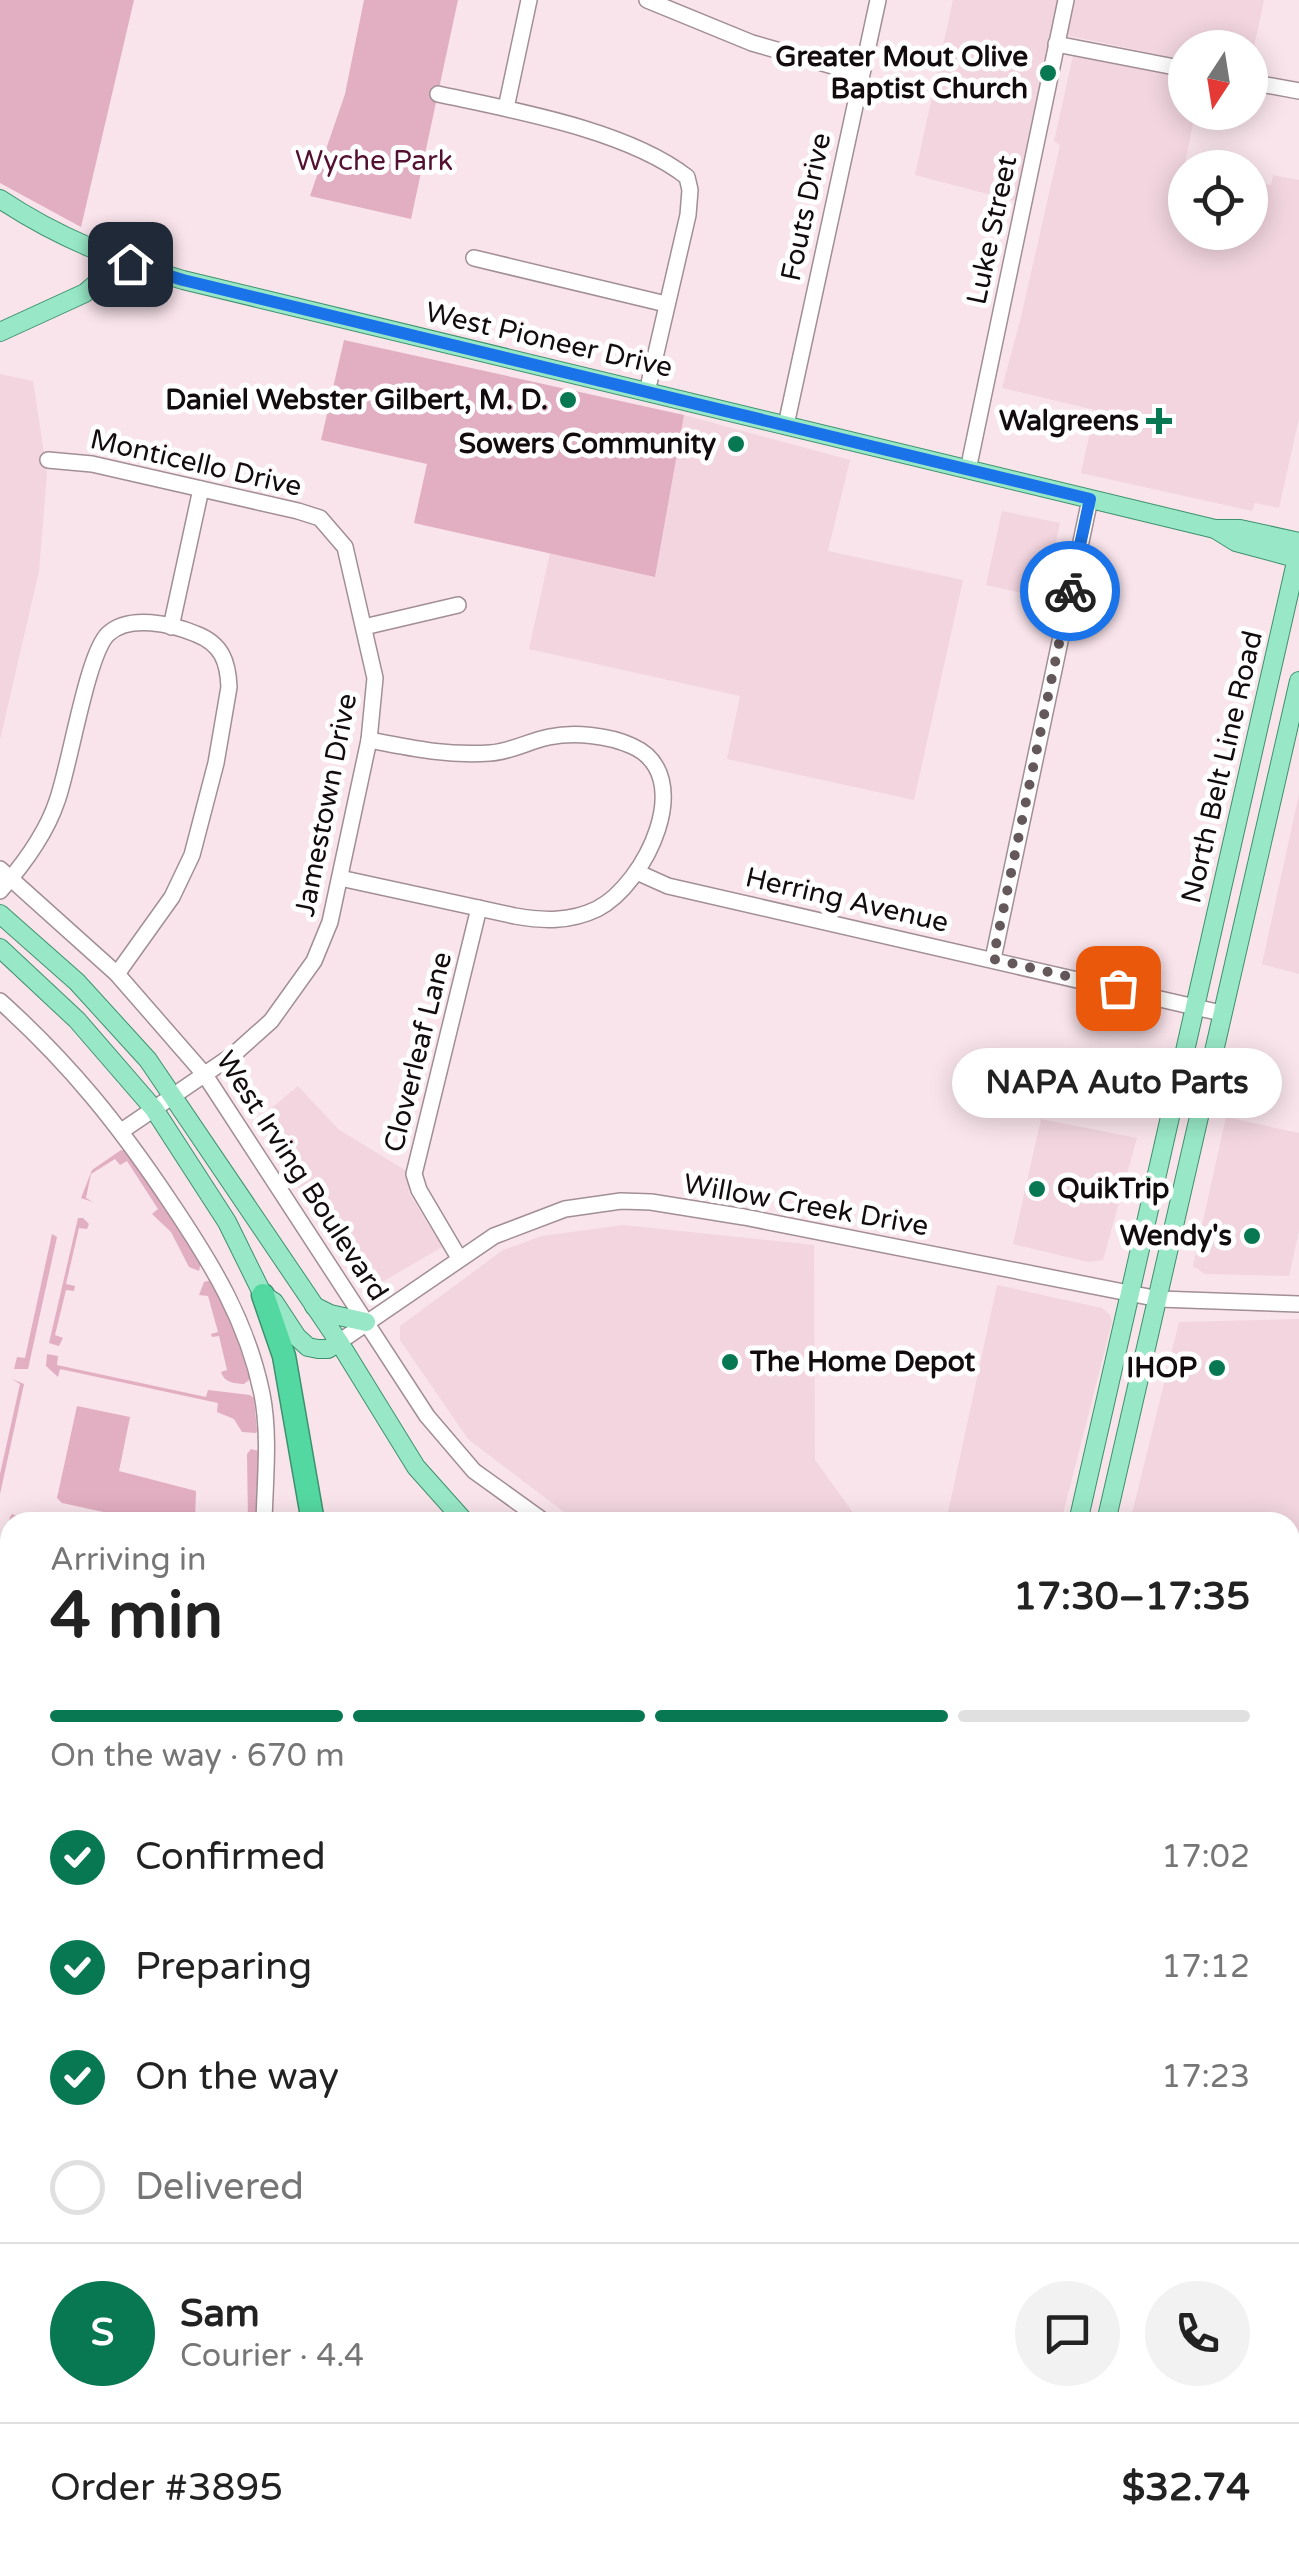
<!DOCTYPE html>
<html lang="en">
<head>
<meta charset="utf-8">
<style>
  body { margin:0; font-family:"Varela Round",sans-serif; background:#f2f2f2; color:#222; height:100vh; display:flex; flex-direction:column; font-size:38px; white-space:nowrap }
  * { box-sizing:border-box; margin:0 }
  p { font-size:32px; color:#767676 }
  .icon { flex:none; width:55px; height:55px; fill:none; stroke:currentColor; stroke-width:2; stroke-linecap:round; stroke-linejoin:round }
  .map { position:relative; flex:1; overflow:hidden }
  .panel { position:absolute; left:0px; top:1512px; width:1300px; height:1062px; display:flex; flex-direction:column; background:#fff; border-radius:30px 30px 0 0; box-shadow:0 5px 25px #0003 }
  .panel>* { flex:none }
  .needle { width:65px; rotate:192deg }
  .buttons { position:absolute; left:1168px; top:30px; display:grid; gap:20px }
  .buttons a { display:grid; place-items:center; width:100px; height:100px; border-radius:50%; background:#fff; box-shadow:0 5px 25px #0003; font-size:50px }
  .pin { position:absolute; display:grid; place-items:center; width:85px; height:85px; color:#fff; margin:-42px; border-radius:20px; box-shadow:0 5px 15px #0006 }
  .courier { position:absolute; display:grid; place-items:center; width:100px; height:100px; margin:-50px; border:8px solid #1a73e8; border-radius:50%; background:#fff; color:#222; box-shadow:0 2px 12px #0007 }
  .bubble { position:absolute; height:70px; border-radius:35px; background:#fff; box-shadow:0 5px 25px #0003; font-size:32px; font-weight:700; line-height:70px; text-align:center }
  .overview em { font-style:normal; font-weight:700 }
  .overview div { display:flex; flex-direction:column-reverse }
  .overview { display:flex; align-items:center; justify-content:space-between; height:170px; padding:0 50px }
  h1 { font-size:65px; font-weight:700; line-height:75px }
  .bar { display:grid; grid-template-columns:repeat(4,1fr); gap:15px 10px; align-content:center; height:120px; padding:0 50px }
  .bar i { height:12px; border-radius:8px; background:#e0e0e0 }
  .bar .current { background:#087852 }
  .bar p { grid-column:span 4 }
  .line { display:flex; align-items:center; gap:25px; padding:0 50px; border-top:2px solid #e0e0e0 }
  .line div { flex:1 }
  .round { display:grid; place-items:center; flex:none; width:105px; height:105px; border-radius:52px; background:#f2f2f2 }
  ol { padding:0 50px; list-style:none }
  li { display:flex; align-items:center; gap:30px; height:110px }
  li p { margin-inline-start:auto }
  li .icon { padding:10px; border-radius:50%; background:#087852; color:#fff; stroke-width:4 }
  li:last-child { color:#767676 }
  li i { width:55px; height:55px; border:5px solid #e0e0e0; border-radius:50% }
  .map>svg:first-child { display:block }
  .built { fill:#f2d5df }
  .green { fill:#e2aec1 }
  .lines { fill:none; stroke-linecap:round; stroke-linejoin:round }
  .minor-casing { stroke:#a28e95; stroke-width:18 }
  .major-casing { stroke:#3d916e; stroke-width:20 }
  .highway-casing { stroke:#3d916e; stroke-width:25 }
  .minor { stroke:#fff; stroke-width:15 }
  .major { stroke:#98e8c7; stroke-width:18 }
  .highway { stroke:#54d8a1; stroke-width:22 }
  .done { stroke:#64585b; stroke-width:10; stroke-dasharray:0 18 }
  .route { stroke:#1a73e8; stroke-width:12 }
  .poi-dot { fill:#087852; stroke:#fff; stroke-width:4 }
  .labels { text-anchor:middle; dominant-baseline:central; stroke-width:10; stroke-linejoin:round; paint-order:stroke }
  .poi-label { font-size:28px; font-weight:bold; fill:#130c0e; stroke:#fff; text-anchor:end }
  .park-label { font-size:28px; fill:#531031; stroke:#fff }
  .street-label { font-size:28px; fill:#130c0e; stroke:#fff }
</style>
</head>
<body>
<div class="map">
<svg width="1299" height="2574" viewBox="0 0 1299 2574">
  <rect width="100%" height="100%" fill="#f9e4eb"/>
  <g class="built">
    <polygon points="953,0 1264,0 1250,66 1250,48 1185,48 1185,60 1055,33 1018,202 915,175"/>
    <polygon points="1073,56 1185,78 1185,112 1195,113 1184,168 1185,232 1250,232 1250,181 1271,185 1273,175 1299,180 1299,418 1279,508 1255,503 1252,511 1081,473 1095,410 1002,388 1021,317 1060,145 1054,141"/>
    <polygon points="0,374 33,381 47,473 39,571 0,740"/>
    <polygon points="684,415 850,460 828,551 963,580 914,800 727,759 740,696 529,649 550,553 655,576"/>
    <polygon points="1002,511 1060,523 1044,598 986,585"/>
    <polygon points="1299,794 1299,974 1262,964"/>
    <polygon points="298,1086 338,1129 408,1172 409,1193 442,1247 365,1292 256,1121"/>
    <polygon points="1226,1117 1299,1133 1299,1231 1289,1276 1205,1274 1193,1266"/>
    <polygon points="1041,1119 1137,1138 1103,1260 1088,1262 1013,1244"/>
    <polygon points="623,1225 814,1245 815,1460 854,1514 891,1522 577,1522 468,1439 400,1340 400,1326 503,1250 542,1236"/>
    <polygon points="997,1285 1102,1308 1110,1315 1112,1322 1061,1522 946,1522"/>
    <polygon points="1299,1319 1299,1795 1290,1787 1290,1522 1130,1522 1179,1322"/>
    <polygon points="1299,2281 1299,2574 886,2574 888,2565 1290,2565 1290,2285"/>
    <polygon points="531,2565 805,2565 801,2574 529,2574"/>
  </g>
  <g class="green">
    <polygon points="0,0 134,0 81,227 0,183"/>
    <polygon points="364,0 458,0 411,219 310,196 345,94"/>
    <polygon points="344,340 684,415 655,577 414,523 427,464 321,440"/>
    <polygon points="121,1150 127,1151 201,1261 199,1271 189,1267 171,1232 152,1214 158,1209 127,1161 120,1165 115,1159 91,1174 86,1198 93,1202 81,1198 92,1170"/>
    <polygon points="78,1218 83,1218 89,1224 87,1229 79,1228 66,1284 75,1286 74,1291 66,1290 55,1335 63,1338 59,1346 49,1343"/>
    <polygon points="52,1234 57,1237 28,1369 14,1369 17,1357 25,1358"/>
    <path d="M211,1280l18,35 21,64 -6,5c-11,-1 -19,-1 -23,-12l6,-2 -8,-34 -7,1 -1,-3 7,-2 -10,-36 -9,-1 5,-13z"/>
    <polygon points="47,1354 58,1356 57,1365 206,1397 208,1390 250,1395 254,1398 257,1431 256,1433 242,1432 234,1419 217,1412 218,1403 60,1369 58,1377 46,1366"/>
    <polygon points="12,1379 24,1384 0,1494 0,1474 20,1384"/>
    <polygon points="77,1406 130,1417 119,1471 196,1491 195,1522 149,1522 62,1503 57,1498"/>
    <polygon points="251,1449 259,1451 258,1522 248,1522 247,1454"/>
    <polygon points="12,1514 22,1518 10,1522 6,1552 10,1554 10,1574 5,1579 0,1577 10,1517"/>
  </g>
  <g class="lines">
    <g class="minor-casing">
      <g id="minor">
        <polyline points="647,0 752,43 861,74"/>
        <polyline points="1056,44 1185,69"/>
        <polyline points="1250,82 1299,91"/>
        <path d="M438,94c74,16 189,36 249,83l3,13 -2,25 -41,177"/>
        <polyline points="506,108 529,0"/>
        <polyline points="474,258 666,304"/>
        <polyline points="786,425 878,0"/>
        <polyline points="48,460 92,464 298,511 320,518 345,547 375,678 369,740 330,922 314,961 271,1021 233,1055 123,1130"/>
        <polyline points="968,470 1066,0"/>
        <polyline points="171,627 201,489"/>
        <polyline points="364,627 458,605"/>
        <polyline points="0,869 117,974 205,1075 427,1416 474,1471 545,1522"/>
        <polyline points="639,873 668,886 1221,1013"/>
        <path d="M340,878l175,38c28,5 55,6 82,-7 49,-25 101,-134 35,-163 -24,-11 -58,-14 -83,-9 -20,4 -39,15 -59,16 -43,3 -80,-5 -121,-13"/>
        <path d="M0,891c23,-26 46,-57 57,-90 13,-36 30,-147 51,-167 21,-20 64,-10 88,0 26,10 32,28 33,53l-13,76 -24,92 -20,42 -55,77"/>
        <polyline points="993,959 1090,499"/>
        <path d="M0,1001c70,63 119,124 171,202 41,61 76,118 91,191 8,41 3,86 2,128"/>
        <polyline points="459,1258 419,1190 414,1174 479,908"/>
        <polyline points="339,1342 494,1236 565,1209 621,1201 651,1202 744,1217 1159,1299 1299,1304"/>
        <polyline points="0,1756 10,1757"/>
        <polyline points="0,2472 10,2475"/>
        <polyline points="404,2565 442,2574"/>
        <polyline points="55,2574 62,2565"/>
      </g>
    </g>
    <g class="major-casing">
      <g id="major">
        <path d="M0,199c57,38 117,62 183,81l1032,249h25l59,13"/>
        <polyline points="0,332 85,293 121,262"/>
        <polyline points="1215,529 1236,542 1299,559"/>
        <polyline points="0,914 77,982 148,1060 339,1342 416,1467 465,1522"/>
        <polyline points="0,948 77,1020 154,1109 227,1222 263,1295 274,1302 297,1337 308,1347 318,1349 328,1349 339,1342"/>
        <polyline points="314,1306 330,1314 366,1322"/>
        <polyline points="1078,1522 1299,549"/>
        <polyline points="1106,1522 1299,681"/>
        <polyline points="1290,1819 1299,1828"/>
        <polyline points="0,1943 10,1945"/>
        <polyline points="1290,2268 1299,2264"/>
        <polyline points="834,2574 837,2565"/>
        <polyline points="863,2574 866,2565"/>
      </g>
    </g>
    <g class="highway-casing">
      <g id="highway">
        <polyline points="263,1295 284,1356 313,1522"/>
        <polyline points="0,1803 10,1804"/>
        <polyline points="0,1833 10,1834"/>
        <polyline points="1290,1837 1299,1849"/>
        <polyline points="0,1864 10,1866"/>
        <polyline points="0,1883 10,1883"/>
        <polyline points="1290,1889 1299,1898"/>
        <polyline points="1290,2054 1299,2057"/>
        <polyline points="1290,2086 1299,2088"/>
        <polyline points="1290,2112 1299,2114"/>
        <polyline points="1290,2139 1299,2140"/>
        <polyline points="1290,2225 1299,2220"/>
      </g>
    </g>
    <use href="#minor" class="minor"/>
    <use href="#major" class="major"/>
    <use href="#highway" class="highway"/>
  </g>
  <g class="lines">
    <polyline class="done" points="1070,591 993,959 1118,988"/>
    <polyline class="route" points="130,264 183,280 1090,499 1070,591"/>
  </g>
  <g class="poi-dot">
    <circle cx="1048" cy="73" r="10"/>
    <circle cx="568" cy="400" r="10"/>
    <path d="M1154 406h10v10h10v10h-10v10h-10v-10h-10v-10h10z"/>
    <circle cx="736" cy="444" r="10"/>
    <circle cx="1037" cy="1189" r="10"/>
    <circle cx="1252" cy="1236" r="10"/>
    <circle cx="730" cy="1362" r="10"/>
    <circle cx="1217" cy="1368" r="10"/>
  </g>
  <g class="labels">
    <g class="poi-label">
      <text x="1028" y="57">Greater Mout Olive<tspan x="1028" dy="32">Baptist Church</tspan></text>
      <text x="548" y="400">Daniel Webster Gilbert, M. D.</text>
      <text x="1139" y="421">Walgreens</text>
      <text x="716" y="444">Sowers Community</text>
      <text x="1057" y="1189" text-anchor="start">QuikTrip</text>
      <text x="1232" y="1236">Wendy's</text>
      <text x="750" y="1362" text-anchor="start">The Home Depot</text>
      <text x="1197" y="1368">IHOP</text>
    </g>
    <g class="park-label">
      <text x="374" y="161">Wyche Park</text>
    </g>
    <g class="street-label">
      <text transform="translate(806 207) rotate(-78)">Fouts Drive</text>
      <text transform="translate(992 230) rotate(-78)">Luke Street</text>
      <text transform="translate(549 340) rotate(13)">West Pioneer Drive</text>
      <text transform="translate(196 463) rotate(13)">Monticello Drive</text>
      <text transform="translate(1222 767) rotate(-77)">North Belt Line Road</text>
      <text transform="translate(326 805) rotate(-79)">Jamestown Drive</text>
      <text transform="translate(847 900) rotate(13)">Herring Avenue</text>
      <text transform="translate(418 1052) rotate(-76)">Cloverleaf Lane</text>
      <text transform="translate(302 1176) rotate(57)">West Irving Boulevard</text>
      <text transform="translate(806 1205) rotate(10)">Willow Creek Drive</text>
    </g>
  </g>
</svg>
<div class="buttons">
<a><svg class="needle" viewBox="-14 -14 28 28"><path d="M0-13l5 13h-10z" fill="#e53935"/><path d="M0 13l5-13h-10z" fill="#767676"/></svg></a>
<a><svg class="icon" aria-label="locate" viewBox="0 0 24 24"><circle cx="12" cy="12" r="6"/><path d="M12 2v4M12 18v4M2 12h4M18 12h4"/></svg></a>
</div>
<div class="pin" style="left:1118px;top:988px;background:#ea580c"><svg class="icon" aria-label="bag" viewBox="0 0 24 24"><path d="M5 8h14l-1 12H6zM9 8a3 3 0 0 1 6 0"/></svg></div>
<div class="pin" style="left:130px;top:264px;background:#1f2937"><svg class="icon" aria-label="home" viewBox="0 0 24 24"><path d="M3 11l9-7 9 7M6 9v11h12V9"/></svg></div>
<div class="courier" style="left:1070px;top:591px"><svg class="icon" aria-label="bike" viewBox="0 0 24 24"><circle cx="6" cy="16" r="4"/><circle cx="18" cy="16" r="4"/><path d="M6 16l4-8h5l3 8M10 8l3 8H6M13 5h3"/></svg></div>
<div class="bubble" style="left:952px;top:1048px;width:330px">NAPA Auto Parts</div>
<section class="panel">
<div class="overview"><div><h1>4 min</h1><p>Arriving in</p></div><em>17:30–17:35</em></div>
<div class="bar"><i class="current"></i><i class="current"></i><i class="current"></i><i></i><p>On the way · 670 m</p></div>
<ol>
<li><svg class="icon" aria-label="check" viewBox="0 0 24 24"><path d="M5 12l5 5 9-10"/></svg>Confirmed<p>17:02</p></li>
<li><svg class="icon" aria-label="check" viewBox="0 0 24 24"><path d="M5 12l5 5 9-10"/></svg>Preparing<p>17:12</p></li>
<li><svg class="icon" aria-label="check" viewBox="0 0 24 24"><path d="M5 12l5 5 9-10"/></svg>On the way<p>17:23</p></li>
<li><i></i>Delivered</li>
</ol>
<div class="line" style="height:180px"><b class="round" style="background:#087852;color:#fff">S</b><div><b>Sam</b><p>Courier · 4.4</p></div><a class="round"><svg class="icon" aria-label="chat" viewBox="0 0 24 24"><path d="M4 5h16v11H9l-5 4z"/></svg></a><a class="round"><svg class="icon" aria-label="phone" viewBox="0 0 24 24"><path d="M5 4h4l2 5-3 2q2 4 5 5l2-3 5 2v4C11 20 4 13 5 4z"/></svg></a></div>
<div class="line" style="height:130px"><div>Order #3895</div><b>$32.74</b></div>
</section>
</div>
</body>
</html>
